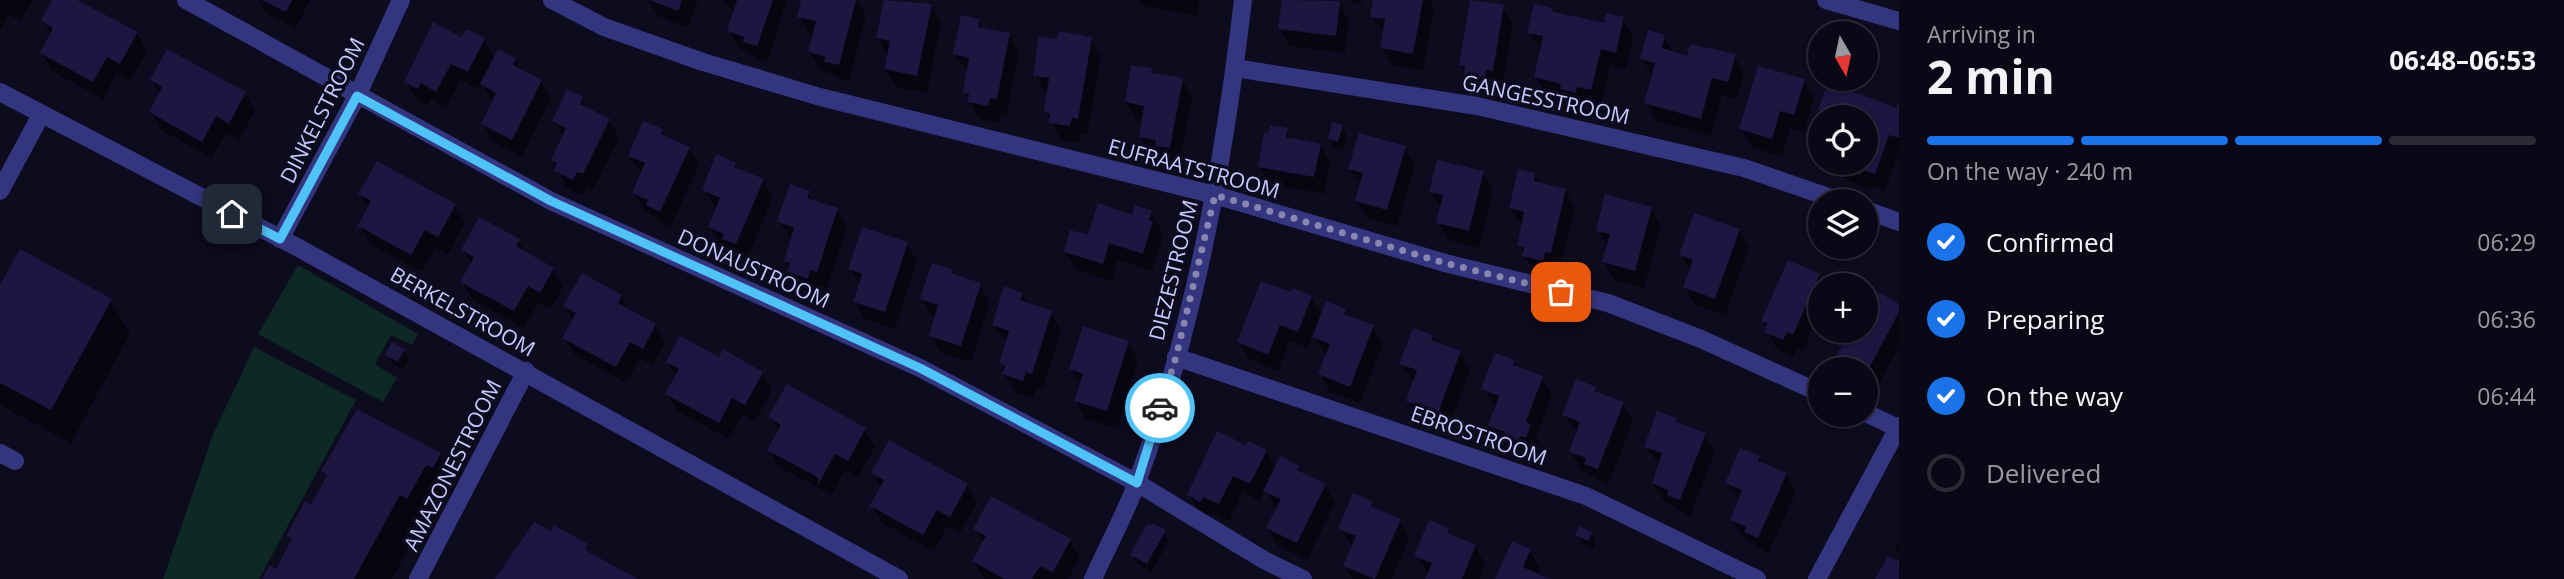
<!DOCTYPE html>
<html lang="en">
<head>
<meta charset="utf-8">
<style>
  body { margin:0; font-family:"Open Sans",sans-serif; background:#181623; color:#f1f3f6; height:100vh; display:flex; flex-direction:column; font-size:26px; white-space:nowrap }
  * { box-sizing:border-box; margin:0 }
  p { font-size:23px; color:#999aa1 }
  .icon { flex:none; width:38px; height:38px; fill:none; stroke:currentColor; stroke-width:2; stroke-linecap:round; stroke-linejoin:round }
  .map { position:relative; flex:1; overflow:hidden }
  .side { display:flex; flex-direction:column; background:#0a0816; width:665px }
  .side>* { flex:none }
  .needle { width:46px; rotate:171deg }
  .buttons { position:absolute; left:1808px; top:21px; display:grid; gap:14px }
  .buttons a { display:grid; place-items:center; width:70px; height:70px; border-radius:50%; background:#0a0816; box-shadow:0 2px 5px #0004,0 0 0 2px #2a2935; font-size:35px }
  .pin { position:absolute; display:grid; place-items:center; width:60px; height:60px; color:#fff; margin:-30px; border-radius:14px; box-shadow:0 4px 10px #0006 }
  .courier { position:absolute; display:grid; place-items:center; width:70px; height:70px; margin:-35px; border:5px solid #4fc3f7; border-radius:50%; background:#fff; color:#222; box-shadow:0 2px 9px #0007 }
  .headline em { font-style:normal; font-weight:700 }
  .headline div { display:flex; flex-direction:column-reverse }
  .headline { display:flex; align-items:center; justify-content:space-between; height:119px; padding:0 28px }
  h1 { font-size:46px; font-weight:700; line-height:52px }
  .bar { display:grid; grid-template-columns:repeat(4,1fr); gap:10px 7px; align-content:center; height:84px; padding:0 28px }
  .bar i { height:9px; border-radius:5px; background:#2a2935 }
  .bar .active { background:#1a73e8 }
  .bar p { grid-column:span 4 }
  ol { padding:0 28px; list-style:none }
  li { display:flex; align-items:center; gap:21px; height:77px }
  li p { margin-inline-start:auto }
  li .icon { padding:7px; border-radius:50%; background:#1a73e8; color:#fff; stroke-width:4 }
  li:last-child { color:#999aa1 }
  li i { width:38px; height:38px; border:4px solid #2a2935; border-radius:50% }
  main { display:flex; flex:1; min-height:0 }
  .map>svg:first-child { display:block }
  .green { fill:#0e2826 }
  .shadow { fill:#0007 }
  .building { fill:#1c1640 }
  .lines { fill:none; stroke-linecap:round; stroke-linejoin:round }
  .lane { stroke:#33357f; stroke-width:18 }
  .street { stroke:#33357f; stroke-width:18 }
  .done { stroke:#8886b0; stroke-width:7; stroke-dasharray:0 12.6 }
  .route { stroke:#4fc3f7; stroke-width:9 }
  .labels { text-anchor:middle; dominant-baseline:central; stroke-width:7; stroke-linejoin:round; paint-order:stroke }
  .street-label { font-size:21px; fill:#cbc8ff; stroke:#0d0b1e }
</style>
</head>
<body>
<main>
<div class="map">
<svg width="1899" height="579" viewBox="0 0 1899 579">
  <rect width="100%" height="100%" fill="#0d0b1e"/>
  <g class="green">
    <polygon points="298,265 418,334 412,345 391,335 375,364 397,378 383,402 258,334"/>
    <polygon points="254,347 356,400 259,579 163,579 214,432"/>
  </g>
  <g class="shadow">
    <polygon points="0,0 33,0 21,21 8,15 0,30"/>
    <polygon points="54,0 74,0 137,33 147,51 130,81 117,73 103,99 52,71 42,53 51,36 43,21"/>
    <polygon points="259,0 310,0 296,28 267,14"/>
    <polygon points="648,0 698,0 688,28 658,16"/>
    <polygon points="723,0 787,0 767,63 739,48 729,31 734,14"/>
    <polygon points="803,0 857,0 866,15 849,82 820,69 810,52 814,35 809,34 799,16"/>
    <polygon points="885,0 931,6 941,23 927,93 896,87 885,69 888,56 877,37"/>
    <polygon points="1139,0 1199,0 1197,16 1142,6"/>
    <polygon points="1283,0 1338,3 1349,21 1345,53 1290,46 1280,29"/>
    <polygon points="1351,0 1362,0 1361,4 1352,3"/>
    <polygon points="1375,0 1430,0 1434,7 1423,71 1392,65 1381,47 1384,34 1372,17"/>
    <polygon points="1535,6 1605,25 1623,19 1633,36 1626,70 1610,66 1601,107 1586,104 1585,109 1572,106 1569,100 1546,94 1536,77 1542,50 1529,32"/>
    <polygon points="1503,7 1513,24 1502,88 1496,87 1494,95 1475,92 1460,64"/>
    <polygon points="978,21 984,30 1009,35 1019,52 1006,116 1000,115 998,123 979,119 965,92 968,72 955,54"/>
    <polygon points="1664,37 1674,54 1688,58 1734,56 1744,73 1737,99 1722,95 1711,136 1656,121 1646,103 1652,76 1642,58"/>
    <polygon points="1090,38 1101,56 1087,135 1081,134 1079,143 1061,140 1046,112 1048,94 1045,93 1035,75 1059,41"/>
    <polygon points="462,39 484,39 495,59 515,59 522,72 541,81 551,99 522,156 493,142 483,124 492,102 481,82 478,89 461,80 446,108 431,99 428,106 417,100 406,82"/>
    <polygon points="1151,70 1154,75 1182,80 1192,97 1179,165 1150,155 1140,137 1143,121 1136,120 1126,102"/>
    <polygon points="152,80 245,93 255,111 239,140 226,133 212,158 161,130 151,112 160,95"/>
    <polygon points="1804,80 1814,98 1804,132 1790,128 1782,156 1751,147 1741,129"/>
    <polygon points="582,99 589,111 609,120 619,138 593,191 587,188 583,196 566,188 553,160 563,138 554,121"/>
    <polygon points="1899,104 1899,151 1885,191 1872,186 1870,191 1832,172 1827,163 1866,163 1866,117 1824,117 1820,110 1897,111"/>
    <polygon points="1342,127 1347,136 1343,150 1335,148 1329,139"/>
    <polygon points="1287,130 1292,140 1320,145 1330,163 1324,194 1270,184 1259,166"/>
    <polygon points="662,131 666,138 689,148 699,165 670,228 644,210 634,193 642,174 629,156"/>
    <polygon points="1404,148 1415,165 1397,226 1367,218 1356,200 1361,186 1350,169"/>
    <polygon points="735,164 738,171 763,181 773,198 746,261 734,256 729,248 720,244 710,227 717,209 704,190"/>
    <polygon points="1483,173 1493,190 1479,248 1448,240 1438,223 1441,209 1431,191"/>
    <polygon points="1534,175 1540,184 1565,190 1575,208 1560,270 1554,269 1552,277 1534,273 1519,245 1523,226 1510,208"/>
    <polygon points="808,192 814,203 837,210 847,227 827,289 820,286 817,295 799,289 789,271 786,261 792,240 779,221"/>
    <polygon points="360,194 455,206 465,223 448,254 435,247 422,272 370,244 360,226 369,209"/>
    <polygon points="1651,208 1661,226 1644,288 1614,280 1604,262 1608,248 1598,231"/>
    <polygon points="1151,213 1161,230 1162,240 1152,271 1118,260 1112,281 1076,270 1065,252 1133,217"/>
    <polygon points="1739,230 1749,248 1725,315 1695,305 1685,287 1691,272 1681,255"/>
    <polygon points="518,240 527,255 553,269 563,287 551,309 538,303 524,328 472,300 462,282 472,264 463,250"/>
    <polygon points="907,244 917,261 895,329 865,319 854,301 860,286 850,269"/>
    <polygon points="951,270 954,276 980,285 990,302 971,362 941,353 931,335 936,318 932,316 922,299"/>
    <polygon points="1819,275 1824,285 1820,285 1820,312 1803,351 1797,349 1793,357 1776,349 1763,321"/>
    <polygon points="1866,287 1899,306 1899,347 1877,387 1866,381 1866,369 1848,369 1839,354 1849,337 1845,331 1866,331"/>
    <polygon points="0,289 110,300 130,334 71,443 0,405"/>
    <polygon points="1022,294 1028,304 1051,312 1061,330 1042,391 1036,389 1033,398 1015,392 1004,374 1001,363 1007,343 994,325"/>
    <polygon points="1292,295 1311,297 1322,316 1345,310 1349,317 1373,327 1383,344 1360,403 1330,392 1320,374 1327,356 1313,335 1308,348 1290,341 1278,371 1249,359 1239,342"/>
    <polygon points="621,296 629,311 655,325 665,343 653,365 640,359 626,383 575,355 564,338 574,321 565,306"/>
    <polygon points="1432,337 1436,343 1460,352 1470,370 1448,429 1418,418 1408,401 1415,383 1401,364"/>
    <polygon points="1128,343 1138,360 1117,428 1086,419 1076,401 1081,386 1071,369"/>
    <polygon points="404,350 409,359 403,369 392,364 387,355"/>
    <polygon points="719,360 762,373 772,390 755,422 743,414 729,439 677,411 667,394 676,377 668,362"/>
    <polygon points="1514,362 1518,369 1542,378 1552,395 1536,437 1540,443 1536,455 1531,452 1527,459 1500,443 1490,426 1497,408 1483,389"/>
    <polygon points="1594,388 1598,395 1623,404 1633,421 1608,485 1581,470 1571,452 1578,434 1564,415"/>
    <polygon points="770,417 864,429 875,447 858,477 845,470 832,495 779,467 769,449 779,432"/>
    <polygon points="1676,419 1679,425 1704,435 1715,452 1690,516 1664,501 1653,483 1660,466 1646,447"/>
    <polygon points="1247,447 1266,451 1276,469 1298,467 1303,475 1325,485 1335,503 1307,560 1278,546 1268,528 1278,509 1265,490 1260,501 1243,492 1229,521 1213,514 1210,518 1199,513 1189,495"/>
    <polygon points="440,455 459,489 452,501 445,498 427,532 420,528 392,579 264,579 277,572 292,543 288,536 312,508 327,479 323,471"/>
    <polygon points="1758,457 1763,465 1786,475 1796,492 1768,554 1742,537 1732,520 1740,501 1727,483"/>
    <polygon points="873,473 967,485 977,503 960,533 947,526 934,551 882,523 872,506 881,488"/>
    <polygon points="1372,503 1376,510 1399,520 1409,538 1392,579 1353,579 1345,566 1353,547 1340,529"/>
    <polygon points="975,529 1070,541 1080,558 1068,579 984,579 974,561 984,544"/>
    <polygon points="1447,530 1451,537 1475,546 1485,564 1479,579 1427,579 1429,574 1416,555"/>
    <polygon points="1164,532 1169,540 1152,572 1137,564 1132,555"/>
    <polygon points="1591,533 1596,542 1593,549 1582,544 1577,535"/>
    <polygon points="1899,539 1899,554 1895,547"/>
    <polygon points="1530,551 1540,568 1537,575 1545,579 1497,579"/>
  </g>
  <g class="building">
    <polygon points="52,0 77,0 138,32 120,64 107,57 93,82 40,53 53,28 41,21"/>
    <polygon points="262,0 292,0 286,12"/>
    <polygon points="649,0 682,0 678,11"/>
    <polygon points="737,0 773,0 757,46 743,42 744,37 727,31"/>
    <polygon points="801,0 856,0 839,65 824,62 826,57 808,52 816,21 797,17"/>
    <polygon points="884,0 932,4 917,76 884,69 890,41 876,38"/>
    <polygon points="1282,0 1340,1 1336,36 1278,29"/>
    <polygon points="1373,0 1423,0 1413,54 1380,48 1385,19 1370,17"/>
    <polygon points="1470,0 1504,5 1493,71 1486,70 1485,79 1464,74 1465,66 1459,65"/>
    <polygon points="1534,4 1552,8 1551,11 1604,23 1606,13 1624,17 1616,53 1601,49 1591,90 1577,87 1576,93 1560,89 1561,84 1534,77 1543,36 1527,33"/>
    <polygon points="961,15 979,19 978,27 1010,33 997,99 990,98 988,106 967,102 969,94 963,92 969,58 953,54"/>
    <polygon points="433,22 461,37 466,29 485,38 468,72 451,64 436,92 421,83 418,89 404,82"/>
    <polygon points="1648,30 1665,35 1662,48 1687,56 1690,44 1736,54 1728,82 1712,78 1701,119 1644,103 1655,63 1640,59"/>
    <polygon points="1059,31 1092,37 1078,119 1072,117 1070,126 1049,123 1050,114 1044,112 1049,78 1033,76 1039,36 1057,39"/>
    <polygon points="167,49 246,92 229,124 216,116 202,142 149,112 162,87 150,80"/>
    <polygon points="498,49 516,58 513,65 542,80 512,140 481,124 496,93 480,84"/>
    <polygon points="1131,65 1152,68 1151,73 1183,78 1170,148 1155,146 1156,140 1139,137 1144,106 1125,102"/>
    <polygon points="1758,66 1805,79 1794,115 1780,111 1772,139 1739,129"/>
    <polygon points="1828,82 1896,108 1899,100 1899,138 1889,135 1875,174 1862,170 1860,175 1845,170 1846,165 1841,163 1866,163 1866,117 1833,117 1818,110"/>
    <polygon points="567,89 583,97 580,104 610,119 583,174 577,172 573,180 554,171 557,163 551,160 566,128 552,121"/>
    <polygon points="643,121 663,129 661,134 690,147 660,212 646,205 648,200 632,193 645,163 628,156"/>
    <polygon points="1332,122 1343,125 1338,142 1328,139"/>
    <polygon points="1270,125 1288,128 1286,137 1321,144 1314,177 1258,167 1264,133 1268,133"/>
    <polygon points="1359,133 1406,146 1387,210 1355,201 1363,173 1348,169"/>
    <polygon points="716,154 736,163 734,167 764,179 736,244 722,239 724,234 708,227 720,198 702,190"/>
    <polygon points="1437,160 1484,171 1469,231 1436,223 1443,195 1429,192"/>
    <polygon points="377,161 456,204 438,237 425,230 411,255 360,227 355,231 371,201 358,194"/>
    <polygon points="1518,169 1535,173 1534,181 1566,189 1551,253 1545,252 1543,261 1522,256 1524,247 1517,246 1524,212 1509,208"/>
    <polygon points="790,184 810,191 807,198 838,208 817,272 810,270 808,279 787,271 790,263 784,261 794,228 777,221"/>
    <polygon points="1605,194 1652,207 1635,271 1602,262 1610,234 1596,231"/>
    <polygon points="1098,203 1132,215 1135,205 1152,211 1149,220 1153,221 1143,254 1109,243 1103,264 1064,252 1070,230 1088,235"/>
    <polygon points="1694,213 1740,229 1715,299 1683,287 1693,260 1679,255"/>
    <polygon points="479,217 520,239 516,246 554,268 540,293 528,286 514,311 460,282 474,257 461,250"/>
    <polygon points="862,227 908,242 885,312 853,302 862,274 848,269"/>
    <polygon points="20,249 112,299 51,410 0,383 0,285"/>
    <polygon points="1788,260 1820,274 1793,335 1787,332 1783,340 1764,332 1767,323 1761,321"/>
    <polygon points="932,263 952,269 951,273 981,283 961,346 929,336 938,305 920,299"/>
    <polygon points="582,273 622,295 618,303 656,324 643,349 630,342 616,367 562,338 576,313 563,306"/>
    <polygon points="1261,281 1291,292 1292,288 1312,296 1298,332 1280,325 1268,355 1237,342"/>
    <polygon points="1866,285 1899,304 1899,312 1866,374 1866,369 1837,354 1850,331 1866,331"/>
    <polygon points="1004,286 1023,293 1020,300 1052,311 1032,374 1026,372 1023,381 1002,374 1005,366 999,363 1009,331 992,325"/>
    <polygon points="1326,301 1346,309 1344,314 1374,325 1350,387 1318,374 1330,344 1312,337"/>
    <polygon points="1083,326 1129,341 1107,411 1074,401 1083,374 1069,369"/>
    <polygon points="1413,328 1433,335 1431,340 1461,351 1438,413 1406,401 1417,370 1399,364"/>
    <polygon points="680,336 719,357 723,349 763,372 745,405 732,398 719,423 665,394 679,369 666,362"/>
    <polygon points="392,342 405,349 398,362 385,355"/>
    <polygon points="1495,353 1515,360 1513,365 1543,376 1526,422 1531,424 1526,438 1521,436 1517,442 1503,437 1505,432 1488,426 1499,396 1481,389"/>
    <polygon points="1576,379 1596,387 1594,391 1624,402 1598,469 1584,464 1586,458 1569,452 1580,422 1562,415"/>
    <polygon points="787,384 866,428 848,461 835,454 818,485 819,478 767,450 781,425 768,417"/>
    <polygon points="357,409 441,453 433,468 426,465 407,499 400,495 354,579 262,579 270,565 276,569 292,539 286,536 305,501 311,505 327,475 321,471"/>
    <polygon points="1657,411 1677,418 1676,422 1706,433 1680,500 1667,495 1668,490 1652,483 1662,453 1644,447"/>
    <polygon points="1217,431 1246,445 1248,441 1267,450 1250,484 1233,476 1219,504 1203,497 1200,502 1187,495"/>
    <polygon points="889,440 968,484 950,517 937,510 923,535 872,507 867,511 884,480 871,473"/>
    <polygon points="1740,448 1760,456 1758,461 1787,473 1758,538 1744,532 1746,527 1730,520 1742,490 1725,483"/>
    <polygon points="1280,456 1300,466 1297,470 1326,484 1297,543 1266,528 1281,499 1263,491"/>
    <polygon points="1353,493 1373,502 1371,506 1401,519 1375,579 1343,566 1356,536 1338,529"/>
    <polygon points="991,496 1071,539 1053,572 1040,566 1032,579 1004,579 972,561 986,536 973,529"/>
    <polygon points="1429,520 1449,528 1447,533 1476,545 1462,579 1425,579 1432,563 1414,556"/>
    <polygon points="534,522 551,531 554,525 588,544 585,550 638,579 495,579"/>
    <polygon points="1155,524 1166,530 1147,564 1130,555 1146,525"/>
    <polygon points="1579,526 1593,532 1588,541 1575,535"/>
    <polygon points="1512,541 1531,549 1523,567 1550,579 1495,579"/>
    <polygon points="1888,556 1897,561 1899,558 1899,579 1875,579"/>
  </g>
  <g class="lines">
    <g class="lane">
      <polyline points="0,453 15,461"/>
      <polyline points="418,579 497,427"/>
    </g>
    <g class="street">
      <polyline points="186,0 551,201 920,368 1137,483 1264,560 1303,579"/>
      <polyline points="552,0 604,27 703,62 820,97 1215,195 1445,263 1608,303 1701,339 1820,393"/>
      <polyline points="1826,0 1899,21"/>
      <polyline points="1235,68 1477,106 1744,168 1840,201"/>
      <polyline points="0,92 295,246 899,579"/>
      <polyline points="0,191 41,115"/>
      <polyline points="1866,210 1899,222"/>
      <polyline points="280,239 357,96 401,0"/>
      <polyline points="1176,357 1586,496 1757,579"/>
      <polyline points="1866,413 1898,428"/>
      <polyline points="497,427 526,371"/>
      <path d="M1093,579c14,-32 32,-64 44,-97 57,-154 87,-320 106,-482"/>
      <polyline points="1817,579 1899,426"/>
    </g>
  </g>
  <g class="lines">
    <polyline class="done" points="1160,408 1176,357 1215,195 1445,263 1561,292"/>
    <polyline class="route" points="232,214 280,239 357,96 551,201 920,368 1137,483 1160,408"/>
  </g>
  <g class="labels">
    <g class="street-label">
      <text transform="translate(1546 99) rotate(12)">GANGESSTROOM</text>
      <text transform="translate(322 110) rotate(-63)">DINKELSTROOM</text>
      <text transform="translate(1194 168) rotate(15)">EUFRAATSTROOM</text>
      <text transform="translate(754 268) rotate(24)">DONAUSTROOM</text>
      <text transform="translate(1173 270) rotate(-76)">DIEZESTROOM</text>
      <text transform="translate(463 311) rotate(29)">BERKELSTROOM</text>
      <text transform="translate(1479 435) rotate(19)">EBROSTROOM</text>
      <text transform="translate(452 465) rotate(-63)">AMAZONESTROOM</text>
    </g>
  </g>
</svg>
<div class="buttons">
<a><svg class="needle" viewBox="-14 -14 28 28"><path d="M0-13l5 13h-10z" fill="#e53935"/><path d="M0 13l5-13h-10z" fill="#999aa1"/></svg></a>
<a><svg class="icon" aria-label="locate" viewBox="0 0 24 24"><circle cx="12" cy="12" r="6"/><path d="M12 2v4M12 18v4M2 12h4M18 12h4"/></svg></a>
<a><svg class="icon" aria-label="layers" viewBox="0 0 24 24"><path d="M12 4l9 5-9 5-9-5zM3 14l9 5 9-5"/></svg></a>
<a>+</a>
<a>−</a>
</div>
<div class="pin" style="left:1561px;top:292px;background:#ea580c"><svg class="icon" aria-label="bag" viewBox="0 0 24 24"><path d="M5 8h14l-1 12H6zM9 8a3 3 0 0 1 6 0"/></svg></div>
<div class="pin" style="left:232px;top:214px;background:#1f2937"><svg class="icon" aria-label="home" viewBox="0 0 24 24"><path d="M3 11l9-7 9 7M6 9v11h12V9"/></svg></div>
<div class="courier" style="left:1160px;top:408px"><svg class="icon" aria-label="car" viewBox="0 0 24 24"><path d="M5 17H2v-5l4-1 3-4h7l3 4 3 1v5h-3M9 17h6M6 11h13"/><circle cx="7" cy="17" r="2"/><circle cx="17" cy="17" r="2"/></svg></div>
</div>
<section class="side">
<div class="headline"><div><h1>2 min</h1><p>Arriving in</p></div><em>06:48–06:53</em></div>
<div class="bar"><i class="active"></i><i class="active"></i><i class="active"></i><i></i><p>On the way · 240 m</p></div>
<ol>
<li><svg class="icon" aria-label="check" viewBox="0 0 24 24"><path d="M5 12l5 5 9-10"/></svg>Confirmed<p>06:29</p></li>
<li><svg class="icon" aria-label="check" viewBox="0 0 24 24"><path d="M5 12l5 5 9-10"/></svg>Preparing<p>06:36</p></li>
<li><svg class="icon" aria-label="check" viewBox="0 0 24 24"><path d="M5 12l5 5 9-10"/></svg>On the way<p>06:44</p></li>
<li><i></i>Delivered</li>
</ol>
</section>
</main>
</body>
</html>
